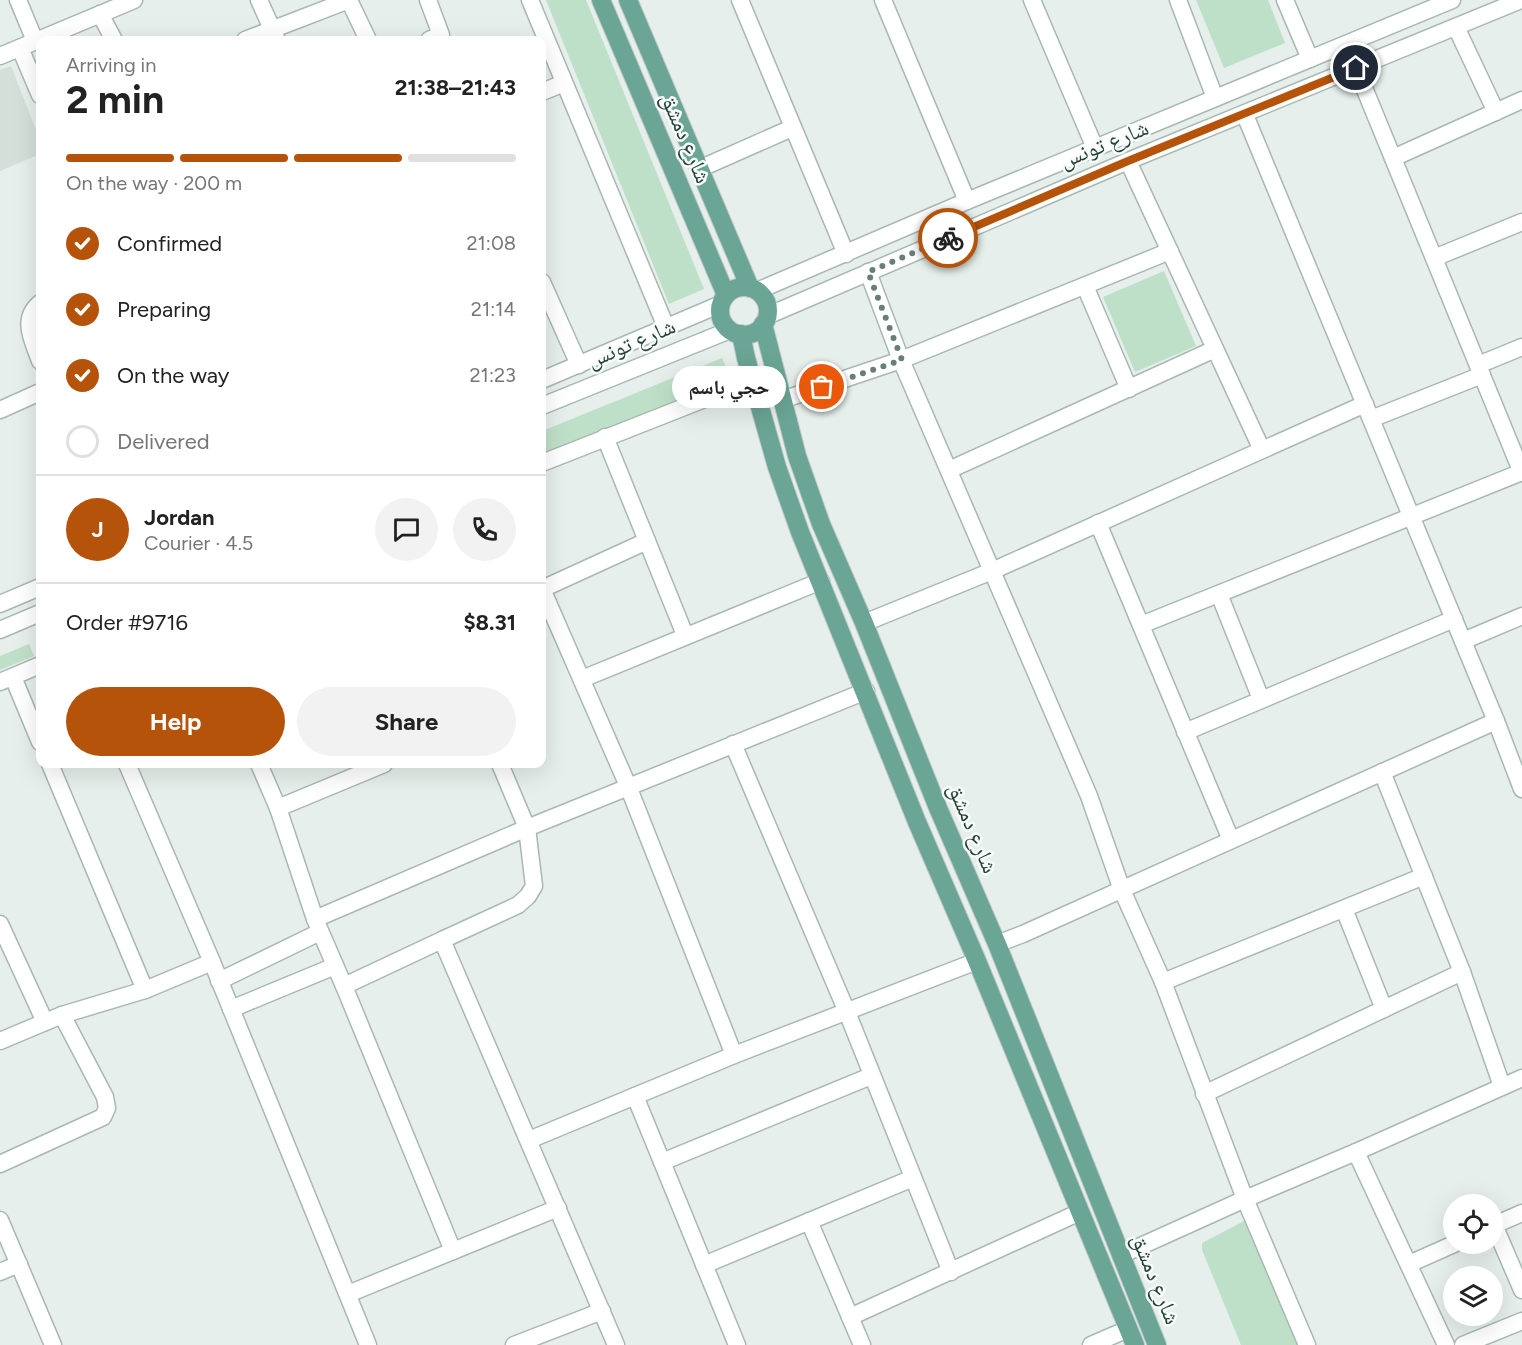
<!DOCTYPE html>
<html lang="en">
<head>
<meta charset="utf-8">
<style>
  body { margin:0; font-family:Figtree,"Noto Naskh Arabic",sans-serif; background:#f2f2f2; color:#222; height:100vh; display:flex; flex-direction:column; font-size:22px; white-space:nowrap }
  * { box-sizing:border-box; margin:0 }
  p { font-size:20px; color:#767676 }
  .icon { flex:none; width:33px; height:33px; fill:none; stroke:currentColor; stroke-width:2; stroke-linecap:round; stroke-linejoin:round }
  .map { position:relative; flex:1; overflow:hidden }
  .details { position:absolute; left:36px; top:36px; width:510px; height:732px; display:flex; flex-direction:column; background:#fff; border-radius:12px; box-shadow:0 6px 24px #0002 }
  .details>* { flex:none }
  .controls { position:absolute; left:1443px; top:1194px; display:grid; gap:12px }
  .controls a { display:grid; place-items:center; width:60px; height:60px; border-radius:50%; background:#fff; box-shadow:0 6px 24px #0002; font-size:30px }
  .pin { position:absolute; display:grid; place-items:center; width:51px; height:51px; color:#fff; margin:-26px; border:3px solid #fff; border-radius:50%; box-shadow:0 2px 6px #0007 }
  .courier { position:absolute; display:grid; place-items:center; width:60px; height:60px; margin:-30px; border:4px solid #b45309; border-radius:50%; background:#fff; color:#222; box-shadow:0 2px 8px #0007 }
  .bubble { position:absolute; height:42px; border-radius:21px; background:#fff; box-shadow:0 6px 24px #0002; font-size:20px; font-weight:700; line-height:42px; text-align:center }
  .overview em { font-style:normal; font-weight:700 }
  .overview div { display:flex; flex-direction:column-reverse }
  .overview { display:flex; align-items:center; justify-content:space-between; height:102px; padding:0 30px }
  h1 { font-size:39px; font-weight:700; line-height:45px }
  .bar { display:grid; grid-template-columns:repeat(4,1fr); gap:9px 6px; align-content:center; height:72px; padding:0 30px }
  .bar i { height:8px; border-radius:4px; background:#e0e0e0 }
  .bar .active { background:#b45309 }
  .bar p { grid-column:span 4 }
  .line { display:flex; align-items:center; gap:15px; padding:0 30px; border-top:2px solid #e0e0e0 }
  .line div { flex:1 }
  .round { display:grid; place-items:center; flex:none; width:63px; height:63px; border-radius:32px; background:#f2f2f2 }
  ol { padding:0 30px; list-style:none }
  li { display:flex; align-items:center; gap:18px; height:66px }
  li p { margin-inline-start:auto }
  li .icon { padding:6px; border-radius:50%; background:#b45309; color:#fff; stroke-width:4 }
  li:last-child { color:#767676 }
  li i { width:33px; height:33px; border:3px solid #e0e0e0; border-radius:50% }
  .cta { display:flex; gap:12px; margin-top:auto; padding:12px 30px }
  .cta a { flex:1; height:69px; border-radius:36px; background:#b45309; color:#fff; font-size:24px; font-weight:700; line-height:69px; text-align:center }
  .cta a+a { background:#f2f2f2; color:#222 }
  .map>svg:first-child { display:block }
  .built { fill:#d4dfda }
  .green { fill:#bfe0c8 }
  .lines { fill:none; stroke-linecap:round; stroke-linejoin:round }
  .minor-casing { stroke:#a8b8b2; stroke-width:19 }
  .major-casing { stroke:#c2cac8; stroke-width:20 }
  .minor { stroke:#fff; stroke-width:16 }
  .major { stroke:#6aa596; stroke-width:18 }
  .done { stroke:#687f78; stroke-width:6; stroke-dasharray:0 10.8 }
  .route { stroke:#b45309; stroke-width:8 }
  .labels { text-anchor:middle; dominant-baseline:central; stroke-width:5; stroke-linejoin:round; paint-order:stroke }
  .street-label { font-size:22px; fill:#24423a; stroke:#f7fbf9 }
</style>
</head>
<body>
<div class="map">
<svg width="1522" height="1345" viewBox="0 0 1522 1345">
  <rect width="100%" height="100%" fill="#e6efeb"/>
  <polygon class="built" points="11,66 40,140 40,154 0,171 0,70"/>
  <g class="green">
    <polygon points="546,0 586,0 704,289 669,304"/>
    <polygon points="1196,0 1268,0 1285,43 1224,68"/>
    <polygon points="1164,271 1196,346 1135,372 1103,297"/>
    <polygon points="722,358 731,379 542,456 542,431"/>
    <polygon points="29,644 34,656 0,670 0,656"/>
    <polygon points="1246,1220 1306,1345 1241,1345 1202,1250 1202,1243"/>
  </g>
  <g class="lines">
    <g class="minor-casing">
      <g id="minor">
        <polyline points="18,0 35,41"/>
        <polyline points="259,0 277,40"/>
        <polyline points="428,0 441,35 429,40"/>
        <polyline points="530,0 666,327"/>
        <polyline points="740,0 846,254"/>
        <polyline points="883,0 967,201"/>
        <polyline points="1032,0 1095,148"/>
        <polyline points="1178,0 1215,98"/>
        <polyline points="1285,0 1310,59"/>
        <polyline points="100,14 114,40"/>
        <polyline points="1456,27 1496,112"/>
        <polyline points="245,40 349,0 368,40"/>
        <polyline points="20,48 40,95"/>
        <polyline points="0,56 134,0"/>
        <polyline points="1356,68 1522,473"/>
        <polyline points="542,92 564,83"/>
        <polyline points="1245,115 1496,721 1522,789"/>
        <polyline points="1393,158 1522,100"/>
        <polyline points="1128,161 1262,450"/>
        <polyline points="699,169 792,128"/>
        <polyline points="1434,258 1522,222"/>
        <polyline points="868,272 901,360 1170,251"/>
        <polyline points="542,282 579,365"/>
        <polyline points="1085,286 1129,389"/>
        <polyline points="757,291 967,201 1452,0"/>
        <path d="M40,303c-20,17 -7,37 0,58"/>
        <polyline points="767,316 1128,161 1521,0"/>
        <polyline points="1478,365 1522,347"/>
        <polyline points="542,380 721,304"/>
        <polyline points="782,400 901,360 1089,796 1122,890 1163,982 1245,1199 1307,1345"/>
        <polyline points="542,406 730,330"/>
        <polyline points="0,410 40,392"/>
        <polyline points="1371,419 1482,375"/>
        <polyline points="605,437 685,635"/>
        <polyline points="542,463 753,380"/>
        <polyline points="949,470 1215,349"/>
        <polyline points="1098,523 1231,840"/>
        <polyline points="542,589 628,786 734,1055"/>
        <polyline points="542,589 647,541"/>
        <polyline points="1219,594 1261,699"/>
        <polyline points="0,604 40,587"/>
        <polyline points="864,623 992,571 1365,404"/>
        <polyline points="1141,625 1522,472"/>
        <polyline points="0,630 40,613"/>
        <polyline points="1463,641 1522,616"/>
        <polyline points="13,677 40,742"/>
        <polyline points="582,679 821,581"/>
        <polyline points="0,682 40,665"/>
        <polyline points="1185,732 1454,619"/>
        <polyline points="733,744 847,1012 951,1272"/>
        <polyline points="50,764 145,990"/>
        <polyline points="127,764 212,962 368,1345"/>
        <polyline points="259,764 278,808 315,919 344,986 442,940 616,1345"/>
        <polyline points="1382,772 1462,972 1502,1086"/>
        <polyline points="278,808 384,764"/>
        <polyline points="1344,909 1384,1009"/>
        <polyline points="315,919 527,828 866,691"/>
        <polyline points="0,924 45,1022"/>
        <polyline points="442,940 518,905 528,896 534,886 527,828 500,764"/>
        <polyline points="997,944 1023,934 1496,721"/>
        <polyline points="219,981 320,932"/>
        <polyline points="1163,982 1424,876"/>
        <polyline points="344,986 453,1251"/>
        <polyline points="231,1009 335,966"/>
        <polyline points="0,1041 62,1015 145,990 212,962"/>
        <polyline points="1204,1094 1462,972"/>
        <polyline points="635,1096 737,1345"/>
        <polyline points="529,1140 734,1055 977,961"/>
        <polyline points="1356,1152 1446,1345"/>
        <polyline points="662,1162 871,1076"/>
        <polyline points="0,1164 103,1117 107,1108 105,1097 62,1015"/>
        <polyline points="0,1220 53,1345"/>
        <polyline points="809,1221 862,1345"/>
        <polyline points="1494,1225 1522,1290"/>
        <polyline points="1492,1226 1522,1213"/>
        <polyline points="1121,1255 1245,1199 1356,1152 1522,1078"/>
        <polyline points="1409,1264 1454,1244"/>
        <polyline points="704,1265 913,1178"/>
        <polyline points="0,1272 19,1264"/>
        <polyline points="348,1294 558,1208"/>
        <polyline points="850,1317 1080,1212"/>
        <polyline points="514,1345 602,1311"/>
        <polyline points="1091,1345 1128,1329"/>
        <polyline points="1463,1345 1522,1321"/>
      </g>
    </g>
    <g class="major-casing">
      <g id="major">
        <polyline points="601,0 726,295"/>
        <polyline points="628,0 750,288"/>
        <circle cx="744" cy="311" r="24"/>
        <polyline points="763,324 797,456 821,524 864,623 938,808 997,944 1157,1345"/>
        <polyline points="741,334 746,358 777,467 800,532 917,822 977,961 1135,1345"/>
      </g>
    </g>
    <use href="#minor" class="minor"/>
    <use href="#major" class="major"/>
  </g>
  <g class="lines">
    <polyline class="done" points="822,387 902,360 868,272 948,238"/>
    <polyline class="route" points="948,238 1128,161 1356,68"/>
  </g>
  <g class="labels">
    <g class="street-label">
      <text transform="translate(686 138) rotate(67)">شارع دمشق</text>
      <text transform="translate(1104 144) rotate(-22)">شارع تونس</text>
      <text transform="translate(631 343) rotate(-23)">شارع تونس</text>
      <text transform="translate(973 828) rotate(67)">شارع دمشق</text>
      <text transform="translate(1156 1279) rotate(68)">شارع دمشق</text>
    </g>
  </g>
</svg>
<div class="controls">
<a><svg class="icon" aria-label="locate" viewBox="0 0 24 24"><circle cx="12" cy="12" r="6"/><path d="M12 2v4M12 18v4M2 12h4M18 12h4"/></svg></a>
<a><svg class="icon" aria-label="layers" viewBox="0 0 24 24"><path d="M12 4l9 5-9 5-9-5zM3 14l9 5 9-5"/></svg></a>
</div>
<div class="pin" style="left:822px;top:387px;background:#ea580c"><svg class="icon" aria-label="bag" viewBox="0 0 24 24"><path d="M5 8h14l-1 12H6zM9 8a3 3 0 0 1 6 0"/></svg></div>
<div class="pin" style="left:1356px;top:68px;background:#1f2937"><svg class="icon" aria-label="home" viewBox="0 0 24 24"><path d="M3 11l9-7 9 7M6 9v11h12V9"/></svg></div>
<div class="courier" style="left:948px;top:238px"><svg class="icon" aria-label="bike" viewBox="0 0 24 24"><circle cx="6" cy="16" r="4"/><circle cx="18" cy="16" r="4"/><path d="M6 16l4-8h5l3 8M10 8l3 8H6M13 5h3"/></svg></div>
<div class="bubble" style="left:672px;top:366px;width:114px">حجي باسم</div>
<section class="details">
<div class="overview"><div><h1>2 min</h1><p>Arriving in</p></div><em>21:38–21:43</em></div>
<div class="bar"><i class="active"></i><i class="active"></i><i class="active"></i><i></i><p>On the way · 200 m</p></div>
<ol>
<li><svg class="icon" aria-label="check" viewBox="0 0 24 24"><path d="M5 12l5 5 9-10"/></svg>Confirmed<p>21:08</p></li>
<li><svg class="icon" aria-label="check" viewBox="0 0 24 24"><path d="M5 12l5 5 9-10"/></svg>Preparing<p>21:14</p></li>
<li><svg class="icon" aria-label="check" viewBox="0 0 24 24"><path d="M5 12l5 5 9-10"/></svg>On the way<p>21:23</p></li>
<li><i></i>Delivered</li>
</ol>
<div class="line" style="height:108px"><b class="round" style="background:#b45309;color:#fff">J</b><div><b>Jordan</b><p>Courier · 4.5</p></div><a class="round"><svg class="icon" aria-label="chat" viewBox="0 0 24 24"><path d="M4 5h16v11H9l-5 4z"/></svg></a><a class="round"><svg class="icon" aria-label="phone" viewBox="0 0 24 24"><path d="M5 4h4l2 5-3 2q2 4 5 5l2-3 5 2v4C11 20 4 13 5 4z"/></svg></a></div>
<div class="line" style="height:78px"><div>Order #9716</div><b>$8.31</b></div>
<div class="cta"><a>Help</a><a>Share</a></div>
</section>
</div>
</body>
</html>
